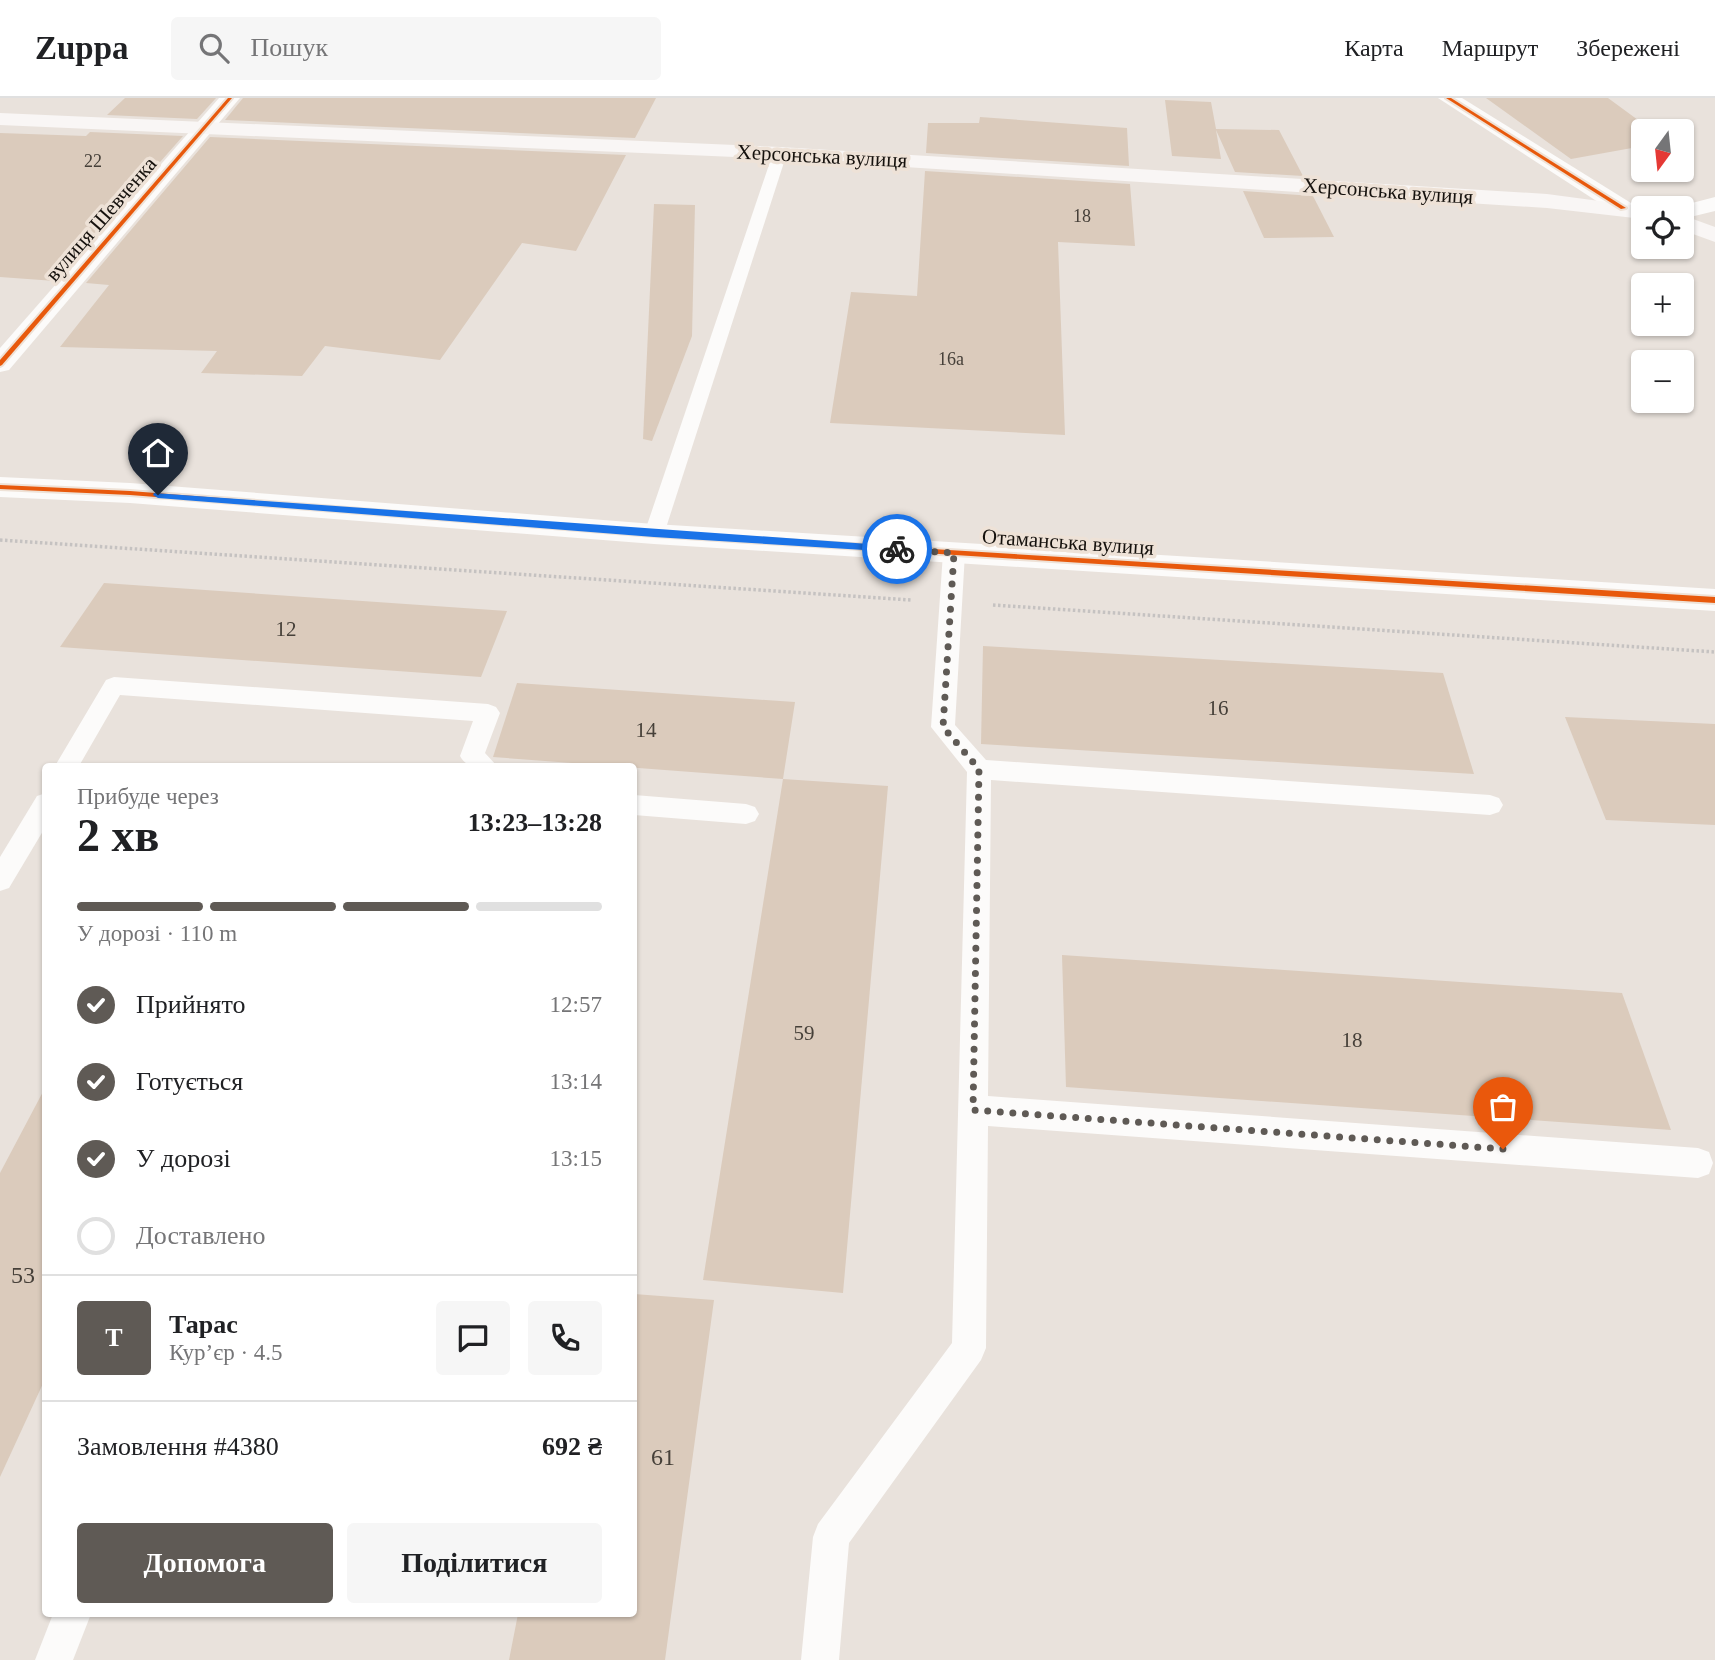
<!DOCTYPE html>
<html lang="uk">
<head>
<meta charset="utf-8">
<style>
  body { margin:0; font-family:"Times New Roman",serif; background:#f6f6f6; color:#202124; height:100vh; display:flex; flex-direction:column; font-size:26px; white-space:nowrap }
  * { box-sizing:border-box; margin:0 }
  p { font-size:23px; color:#757577 }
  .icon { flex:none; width:38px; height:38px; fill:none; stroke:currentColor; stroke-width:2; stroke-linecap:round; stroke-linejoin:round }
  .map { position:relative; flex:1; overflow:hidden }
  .drawer { position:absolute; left:42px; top:665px; width:595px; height:854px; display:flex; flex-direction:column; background:#fff; border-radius:7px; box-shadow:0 2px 5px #0004 }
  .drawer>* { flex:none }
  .needle { width:46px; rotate:195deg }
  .buttons { position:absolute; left:1631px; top:21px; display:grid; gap:14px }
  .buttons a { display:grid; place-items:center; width:63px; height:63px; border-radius:7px; background:#fff; box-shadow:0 2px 5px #0004; font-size:35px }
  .pin { position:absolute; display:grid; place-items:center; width:60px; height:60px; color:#fff; margin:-72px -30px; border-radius:50% 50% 50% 0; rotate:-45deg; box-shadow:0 0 7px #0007 }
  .pin .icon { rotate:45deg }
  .courier { position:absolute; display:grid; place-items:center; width:70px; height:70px; margin:-35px; border:5px solid #1a73e8; border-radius:50%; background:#fff; color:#222; box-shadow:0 2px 9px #0007 }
  .overview em { font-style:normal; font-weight:700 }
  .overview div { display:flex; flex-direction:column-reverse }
  .overview { display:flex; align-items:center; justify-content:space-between; height:119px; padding:0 35px }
  h1 { font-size:46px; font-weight:700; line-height:52px }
  .bar { display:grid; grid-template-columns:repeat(4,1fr); gap:10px 7px; align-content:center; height:84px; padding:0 35px }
  .bar i { height:9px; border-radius:5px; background:#e0e0e0 }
  .bar .on { background:#5f5a55 }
  .bar p { grid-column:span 4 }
  .line { display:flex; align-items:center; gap:18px; padding:0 35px; border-top:2px solid #e0e0e0 }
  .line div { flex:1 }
  .round { display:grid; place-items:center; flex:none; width:74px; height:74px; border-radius:7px; background:#f6f6f6 }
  ol { padding:0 35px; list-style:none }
  li { display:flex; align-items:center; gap:21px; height:77px }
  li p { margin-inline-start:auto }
  li .icon { padding:7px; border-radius:50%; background:#5f5a55; color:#fff; stroke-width:4 }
  li:last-child { color:#757577 }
  li i { width:38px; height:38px; border:4px solid #e0e0e0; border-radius:50% }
  .action { display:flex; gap:14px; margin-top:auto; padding:14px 35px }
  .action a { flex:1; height:80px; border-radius:7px; background:#5f5a55; color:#fff; font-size:28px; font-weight:700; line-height:80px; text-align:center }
  .action a+a { background:#f6f6f6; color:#202124 }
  header { display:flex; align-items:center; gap:42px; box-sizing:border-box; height:98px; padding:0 35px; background:#fff; border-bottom:2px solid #e0e0e0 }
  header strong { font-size:33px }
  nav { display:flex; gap:38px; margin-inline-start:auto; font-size:24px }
  .search { width:490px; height:63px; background:#f6f6f6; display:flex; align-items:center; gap:18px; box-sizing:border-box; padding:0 24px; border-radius:7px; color:#757577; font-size:26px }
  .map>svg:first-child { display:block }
  .building { fill:#dbcbbc }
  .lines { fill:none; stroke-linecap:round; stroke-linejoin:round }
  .path { stroke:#c5c2c1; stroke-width:3.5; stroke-dasharray:2.5 2.5; stroke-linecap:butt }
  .service { fill:#fcfbfa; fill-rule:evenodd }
  .minor { fill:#fcfbfa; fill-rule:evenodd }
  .tertiary { fill:#fcfbfa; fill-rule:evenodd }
  .secondary { fill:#f9f6f5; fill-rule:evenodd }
  .cycleway-casing { stroke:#eee2d7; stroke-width:4 }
  .cycleway { fill:#e8590c; fill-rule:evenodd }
  .route { fill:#1a73e8 }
  .done { stroke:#5f5a55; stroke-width:7; stroke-dasharray:0 12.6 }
  .labels { text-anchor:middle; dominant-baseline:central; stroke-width:7; stroke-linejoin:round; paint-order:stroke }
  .far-number-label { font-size:18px; fill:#464039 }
  .far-street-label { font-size:21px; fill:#15110d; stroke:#eee2d7 }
  .number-label { font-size:21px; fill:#464039 }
  .near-number-label { font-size:24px; fill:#464039 }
</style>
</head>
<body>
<header>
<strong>Zuppa</strong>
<div class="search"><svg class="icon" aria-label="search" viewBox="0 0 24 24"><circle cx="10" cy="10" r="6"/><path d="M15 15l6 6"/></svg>Пошук</div>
<nav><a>Карта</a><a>Маршрут</a><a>Збережені</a></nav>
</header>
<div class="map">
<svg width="1715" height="1562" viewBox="0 0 1715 1562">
  <rect width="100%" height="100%" fill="#e9e2dc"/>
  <g class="building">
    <polygon points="125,0 216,0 197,21 107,17"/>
    <polygon points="243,0 656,0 635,40 225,22"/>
    <polygon points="1486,0 1608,0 1653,33 1643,33 1643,48 1571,61"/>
    <polygon points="1165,2 1211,4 1216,31 1279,32 1303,78 1235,74 1216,32 1221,61 1172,58"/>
    <polygon points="980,19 1127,30 1129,68 926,55 928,25 979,25"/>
    <polygon points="90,34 183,38 55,183 0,179 0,35 86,38"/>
    <polygon points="210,39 626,57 576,153 522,145 440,262 325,248 302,278 201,275 217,253 60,249 109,187 86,185"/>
    <polygon points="925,73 1130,86 1135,148 1058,144 1065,337 830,325 851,194 917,198"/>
    <polygon points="1243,93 1313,98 1334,139 1264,140"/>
    <polygon points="654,106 695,107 692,238 652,343 643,341"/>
    <polygon points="104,485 507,513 481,579 60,549"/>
    <polygon points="983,548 1443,575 1474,676 981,646"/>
    <polygon points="517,585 795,604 783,681 493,659"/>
    <polygon points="1565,619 1715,626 1715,727 1606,722"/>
    <polygon points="783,681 888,688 843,1195 703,1182"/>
    <polygon points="1062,857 1622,895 1671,1032 1066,989"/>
    <polygon points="46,988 46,1279 0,1379 0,1075"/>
    <polygon points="634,1196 714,1202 665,1562 509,1562 518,1516 634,1516"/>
  </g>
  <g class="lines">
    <g class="path">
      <polyline points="0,442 911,502"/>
      <polyline points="993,507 1715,554"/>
    </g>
    <g class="service">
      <polygon points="780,51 787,55 664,436 661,441 647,441 644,436 773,55"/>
      <polygon points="954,448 961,450 965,455 955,627 986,662 1490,697 1499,700 1503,707 1499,714 1490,717 991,682 988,998 1698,1050 1709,1054 1713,1065 1709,1076 1698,1080 988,1028 986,1250 981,1262 849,1445 839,1562 801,1562 813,1439 818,1426 952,1245 967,674 931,629 943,455 947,450"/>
      <path d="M114,579l374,27 8,3 4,6 -15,40 12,13c-14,1 -30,4 -37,-10l13,-35 -353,-26 -41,71h-24l51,-86z"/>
      <polygon points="46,695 46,728 9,790 0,793 0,759 37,698"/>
      <polygon points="634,697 746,706 755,709 759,716 755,723 746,726 634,717"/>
      <polygon points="53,1516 91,1516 73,1562 35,1562"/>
    </g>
    <g class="minor">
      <polygon points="1715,99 1715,113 1682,121 1682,110 1673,110"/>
      <polygon points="0,379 130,385 654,426 1715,491 1715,513 654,446 130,405 0,399"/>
    </g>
    <g class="tertiary">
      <polygon points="219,0 240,0 9,272 0,274 0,250"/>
      <polygon points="1438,0 1462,0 1631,105 1634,110 1631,115 1615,115"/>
    </g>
    <g class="secondary">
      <polygon points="0,15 780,49 1547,96 1652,110 1643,110 1643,121 1547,110 780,61 0,27"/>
      <polygon points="1682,117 1715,129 1715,144 1682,132"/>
    </g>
    <g class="cycleway-casing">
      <g id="cycleway">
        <polygon points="228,0 232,0 2,267 0,268 0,262"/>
        <polygon points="1446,0 1451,0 1626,110 1621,111"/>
        <polygon points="0,387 130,393 654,434 1715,499 1715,505 654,438 130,397 0,391"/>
      </g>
    </g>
    <use href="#cycleway" class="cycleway"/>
  </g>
  <polygon class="route" points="154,395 897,448 902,451 897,454 654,439 158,400 153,397"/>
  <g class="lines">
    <polyline class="done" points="897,451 954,455 943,629 979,671 973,1012 1503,1051"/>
  </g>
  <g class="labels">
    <g class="far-number-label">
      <text x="93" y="63">22</text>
      <text x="1082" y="118">18</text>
      <text x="951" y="261">16а</text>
    </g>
    <g class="far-street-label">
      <text transform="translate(822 58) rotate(3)">Херсонська вулиця</text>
      <text transform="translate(1388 93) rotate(4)">Херсонська вулиця</text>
      <text transform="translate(101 121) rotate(-49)">вулиця Шевченка</text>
      <text transform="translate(1068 444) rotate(4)">Отаманська вулиця</text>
    </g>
    <g class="number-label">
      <text x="286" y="531">12</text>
      <text x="1218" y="610">16</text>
      <text x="646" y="632">14</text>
      <text x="804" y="935">59</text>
      <text x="1352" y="942">18</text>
    </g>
    <g class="near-number-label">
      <text x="23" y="1177">53</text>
      <text x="663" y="1359">61</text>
    </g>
  </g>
</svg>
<div class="buttons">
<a><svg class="needle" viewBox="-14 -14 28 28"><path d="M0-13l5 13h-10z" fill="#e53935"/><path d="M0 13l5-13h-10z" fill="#757577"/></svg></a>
<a><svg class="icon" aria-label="locate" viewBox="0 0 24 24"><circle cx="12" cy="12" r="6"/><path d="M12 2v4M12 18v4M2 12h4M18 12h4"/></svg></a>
<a>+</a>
<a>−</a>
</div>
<div class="pin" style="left:1503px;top:1051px;background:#ea580c"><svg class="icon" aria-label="bag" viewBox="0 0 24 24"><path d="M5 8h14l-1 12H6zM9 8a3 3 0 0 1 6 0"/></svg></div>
<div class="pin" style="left:158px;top:397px;background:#1f2937"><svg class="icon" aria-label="home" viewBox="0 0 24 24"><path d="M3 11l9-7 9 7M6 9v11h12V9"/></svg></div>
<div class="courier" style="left:897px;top:451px"><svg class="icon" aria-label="bike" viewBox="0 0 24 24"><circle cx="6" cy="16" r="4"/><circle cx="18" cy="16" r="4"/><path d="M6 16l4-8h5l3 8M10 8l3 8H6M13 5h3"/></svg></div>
<section class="drawer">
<div class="overview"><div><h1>2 хв</h1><p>Прибуде через</p></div><em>13:23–13:28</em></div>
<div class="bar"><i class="on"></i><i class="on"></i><i class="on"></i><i></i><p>У дорозі · 110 m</p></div>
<ol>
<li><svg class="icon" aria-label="check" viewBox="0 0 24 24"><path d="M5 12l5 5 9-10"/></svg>Прийнято<p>12:57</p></li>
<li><svg class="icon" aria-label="check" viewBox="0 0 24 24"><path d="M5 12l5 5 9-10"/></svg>Готується<p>13:14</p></li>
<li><svg class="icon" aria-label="check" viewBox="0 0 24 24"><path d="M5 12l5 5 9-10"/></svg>У дорозі<p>13:15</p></li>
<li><i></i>Доставлено</li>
</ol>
<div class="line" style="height:126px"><b class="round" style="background:#5f5a55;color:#fff">Т</b><div><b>Тарас</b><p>Кур’єр · 4.5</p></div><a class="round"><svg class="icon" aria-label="chat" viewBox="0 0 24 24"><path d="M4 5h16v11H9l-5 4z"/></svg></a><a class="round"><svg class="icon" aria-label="phone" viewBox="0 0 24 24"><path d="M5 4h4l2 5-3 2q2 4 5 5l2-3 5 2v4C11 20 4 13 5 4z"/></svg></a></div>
<div class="line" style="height:91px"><div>Замовлення #4380</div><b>692 ₴</b></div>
<div class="action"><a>Допомога</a><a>Поділитися</a></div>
</section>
</div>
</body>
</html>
